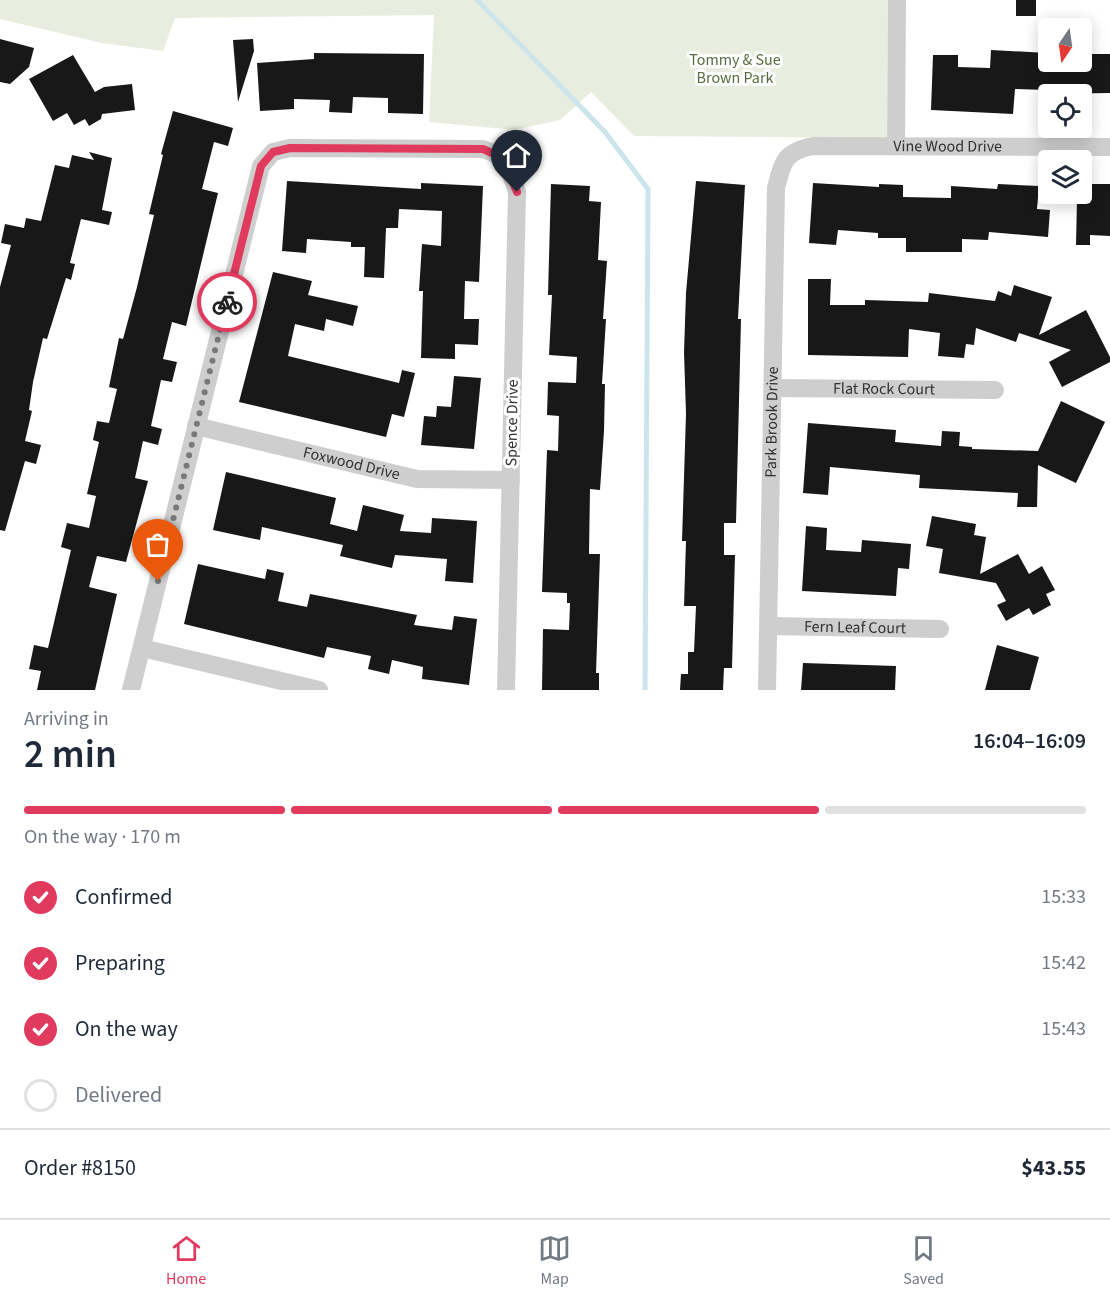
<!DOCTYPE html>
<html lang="en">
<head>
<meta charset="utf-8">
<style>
  body { margin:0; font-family:"Source Sans 3",sans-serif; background:#f6f6f7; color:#1f2937; height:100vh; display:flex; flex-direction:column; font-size:22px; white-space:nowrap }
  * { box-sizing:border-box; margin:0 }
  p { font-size:20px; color:#747a83 }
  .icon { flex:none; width:33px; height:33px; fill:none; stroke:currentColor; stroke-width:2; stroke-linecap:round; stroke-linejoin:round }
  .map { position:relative; height:690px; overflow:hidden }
  .side { display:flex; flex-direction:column; background:#fff; flex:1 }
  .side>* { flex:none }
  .needle { width:39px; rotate:193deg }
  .fabs { position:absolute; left:1038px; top:18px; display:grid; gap:12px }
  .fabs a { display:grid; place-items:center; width:54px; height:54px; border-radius:6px; background:#fff; box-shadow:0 3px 15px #0003; font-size:30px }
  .pin { position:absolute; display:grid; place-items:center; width:51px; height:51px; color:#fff; margin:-62px -26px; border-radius:50% 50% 50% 0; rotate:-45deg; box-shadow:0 0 6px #0007 }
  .pin .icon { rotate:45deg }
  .courier { position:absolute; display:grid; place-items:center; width:60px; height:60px; margin:-30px; border:4px solid #e03a5e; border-radius:50%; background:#fff; color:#222; box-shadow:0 2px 8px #0007 }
  .overview em { font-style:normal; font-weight:600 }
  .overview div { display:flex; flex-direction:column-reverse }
  .overview { display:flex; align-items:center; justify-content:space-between; height:102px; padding:0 24px }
  h1 { font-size:39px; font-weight:600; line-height:45px }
  .bar { display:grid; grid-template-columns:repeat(4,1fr); gap:9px 6px; align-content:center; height:72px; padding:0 24px }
  .bar i { height:8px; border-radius:4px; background:#e0e1e3 }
  .bar .current { background:#e03a5e }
  .bar p { grid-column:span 4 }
  .line { display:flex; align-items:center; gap:15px; padding:0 24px; border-top:2px solid #e0e1e3 }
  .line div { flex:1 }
  ol { padding:0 24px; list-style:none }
  li { display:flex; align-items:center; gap:18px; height:66px }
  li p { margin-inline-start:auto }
  li .icon { padding:6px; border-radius:50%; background:#e03a5e; color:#fff; stroke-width:4 }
  li:last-child { color:#747a83 }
  li i { width:33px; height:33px; border:3px solid #e0e1e3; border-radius:50% }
  .menu { display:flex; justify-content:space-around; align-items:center; height:84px; border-top:2px solid #e0e1e3; background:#fff; font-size:16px; color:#747a83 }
  .menu a { display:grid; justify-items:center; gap:3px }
  .menu .current { color:#e03a5e }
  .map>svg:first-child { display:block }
  .green { fill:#e9eddf }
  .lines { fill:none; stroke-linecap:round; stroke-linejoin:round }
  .stream { stroke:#cce4ec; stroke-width:5 }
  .building { fill:#181818 }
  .minor { stroke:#cecece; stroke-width:18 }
  .done { stroke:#797979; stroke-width:6; stroke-dasharray:0 10.8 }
  .route { stroke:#e03a5e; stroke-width:8 }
  .labels { text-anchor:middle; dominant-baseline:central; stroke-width:6; stroke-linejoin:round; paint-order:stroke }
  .park-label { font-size:16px; fill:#5a6b3f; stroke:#fff }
  .street-label { font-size:16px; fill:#313131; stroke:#fff }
</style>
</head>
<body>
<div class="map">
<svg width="1110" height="690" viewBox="0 0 1110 690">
  <rect width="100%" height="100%" fill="#fff"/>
  <polygon class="green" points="0,0 888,0 887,138 634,136 591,92 560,120 514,130 429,122 434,15 175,18 163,51 102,43 0,19"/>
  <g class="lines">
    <polyline class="stream" points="477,0 605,132 648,189 645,690"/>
  </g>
  <g class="building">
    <rect x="1016" y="0" width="20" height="16"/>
    <polygon points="0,39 34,48 29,67 10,84 0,82"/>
    <polygon points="253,39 254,51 238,102 233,40"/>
    <polygon points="991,50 1048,53 1048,62 1082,62 1082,54 1110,54 1110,93 1046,94 1046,90 1015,89 1013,114 931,110 933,55 958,55 958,67 990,68"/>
    <polygon points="314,53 424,54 423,114 388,113 388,98 353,97 352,113 329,112 330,100 294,99 294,109 260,111 257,63 314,59"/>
    <polygon points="73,55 95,92 104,87 132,84 135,110 102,114 101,119 89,126 85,119 74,125 67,113 53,121 29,79"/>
    <polygon points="173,111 233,128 228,146 214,142 202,189 218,193 186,326 172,322 163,359 177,362 172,382 161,380 151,426 162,429 158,445 143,441 135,478 148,481 126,562 97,556 89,587 117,594 95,690 37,690 41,671 29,669 34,645 48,648 71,550 61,547 67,523 89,528 96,496 87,494 99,442 93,440 97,421 109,423 117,389 109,387 119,338 123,339 137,287 154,215 149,214 163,155 161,154"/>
    <polygon points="89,152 112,158 102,210 112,212 109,225 81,219 70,263 75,264 71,280 66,278 47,339 43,338 33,382 29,410 32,411 25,441 41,445 36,464 25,461 5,531 0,530 0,287 11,245 1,243 5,224 24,228 26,218 41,221 55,165 69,168 72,155 94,160"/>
    <polygon points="287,181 421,189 421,183 483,186 479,282 465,281 464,319 479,319 478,345 455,344 455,359 421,358 423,291 419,291 422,244 441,246 442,211 399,209 398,228 386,228 384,278 364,277 365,247 351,247 351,242 307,239 306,253 282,251"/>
    <polygon points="696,181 745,185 738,319 741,319 736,523 724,523 724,555 735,555 732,668 724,668 723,690 680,690 681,674 688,674 688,652 694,652 696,606 684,606 686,541 682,541 686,414 684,352 686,293"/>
    <polygon points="813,183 879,187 879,184 903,185 903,197 951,198 951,186 997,189 998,184 1039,186 1037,209 1050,210 1048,237 989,232 988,240 962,239 962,252 906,252 906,238 878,238 878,233 838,230 836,245 809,243"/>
    <polygon points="551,184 590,186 589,201 601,202 598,260 607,261 603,319 606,319 602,384 605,384 604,431 600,490 590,489 589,554 600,554 596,673 599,673 599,690 542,690 543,629 569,630 570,603 567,603 567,593 542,592 547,450 558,451 559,416 547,415 548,382 576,383 577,357 549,355 552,295 548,295"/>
    <polygon points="1091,184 1110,184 1110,236 1090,235 1090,245 1076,245 1077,199 1091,199"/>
    <polygon points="273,272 312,281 308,295 358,306 353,326 326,319 324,331 295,324 288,356 399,383 402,370 415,373 404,417 392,414 386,437 239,402"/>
    <polygon points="808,279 831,279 830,305 865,305 865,300 928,302 929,293 995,301 998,291 1011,296 1014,285 1052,297 1039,335 1086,310 1110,357 1110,362 1062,387 1049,362 1071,350 1019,333 1016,342 976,328 974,345 966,344 964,358 938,356 940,333 909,329 908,357 808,355"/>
    <polygon points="454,376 481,378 474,449 421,445 424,416 436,417 437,406 451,407"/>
    <polygon points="1061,401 1105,422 1076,483 1038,465 1037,507 1017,507 1018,493 919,488 920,475 830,467 828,495 803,493 808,423 896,430 895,442 941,446 942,431 960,432 959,446 972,447 972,449 1038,451"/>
    <polygon points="226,472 336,498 330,524 357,531 363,505 404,515 400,531 431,533 432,518 477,521 473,583 445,581 447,559 395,555 392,568 340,556 343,545 262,527 260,540 213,530"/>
    <polygon points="932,516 976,524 974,535 986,537 980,574 1018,554 1029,574 1042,566 1055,590 1046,594 1051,605 1033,615 1029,608 1006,621 997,605 1006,601 996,583 939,573 943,549 926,546"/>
    <polygon points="806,526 827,528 826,550 861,552 862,540 911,544 909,569 898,568 896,596 802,591"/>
    <polygon points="198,564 265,579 267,569 284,573 278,601 307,607 310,594 417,615 414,625 452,630 454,616 477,619 469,685 422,679 423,667 392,660 389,674 368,669 371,656 327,647 324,658 184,624"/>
    <polygon points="997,645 1039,657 1030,690 985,690"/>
    <polygon points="803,663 896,666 895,690 801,690"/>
  </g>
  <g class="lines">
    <g class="minor">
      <polyline points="896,146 897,0"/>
      <path id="s1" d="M773,388l222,2"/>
      <path id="s2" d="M196,426l221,53 94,1"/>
      <path id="s3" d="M769,626l171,3"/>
      <polyline points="142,648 319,690"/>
      <path d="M131,690l130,-524 12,-14 17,-4 193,1c23,7 27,21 34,43l-11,498"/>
      <path id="s4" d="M767,690l9,-502c7,-27 8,-36 37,-42l297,1"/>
    </g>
  </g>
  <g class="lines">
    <polyline class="done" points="158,581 227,302"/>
    <polyline class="route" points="227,302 261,166 273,152 290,148 483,149 503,158 517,192"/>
  </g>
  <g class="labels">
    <g class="park-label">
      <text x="735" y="60">Tommy &amp; Sue<tspan x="735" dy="18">Brown Park</tspan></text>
    </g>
    <g class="street-label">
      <text stroke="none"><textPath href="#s4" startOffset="698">Vine Wood Drive</textPath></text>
      <text stroke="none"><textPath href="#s1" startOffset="111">Flat Rock Court</textPath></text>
      <text stroke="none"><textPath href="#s4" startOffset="268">Park Brook Drive</textPath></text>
      <text transform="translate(512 423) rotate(-89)">Spence Drive</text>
      <text stroke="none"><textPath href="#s2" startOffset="160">Foxwood Drive</textPath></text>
      <text stroke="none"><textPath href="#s3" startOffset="86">Fern Leaf Court</textPath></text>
    </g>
  </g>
</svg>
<div class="fabs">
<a><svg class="needle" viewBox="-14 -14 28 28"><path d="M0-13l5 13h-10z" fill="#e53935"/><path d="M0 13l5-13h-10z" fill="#747a83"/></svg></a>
<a><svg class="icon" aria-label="locate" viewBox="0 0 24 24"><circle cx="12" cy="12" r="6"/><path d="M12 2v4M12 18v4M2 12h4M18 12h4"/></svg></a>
<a><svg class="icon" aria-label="layers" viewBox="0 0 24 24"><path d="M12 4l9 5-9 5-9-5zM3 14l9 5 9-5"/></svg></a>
</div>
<div class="pin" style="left:158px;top:581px;background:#ea580c"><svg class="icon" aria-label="bag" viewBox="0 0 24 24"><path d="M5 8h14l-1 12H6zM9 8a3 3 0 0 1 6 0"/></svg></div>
<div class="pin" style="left:517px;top:192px;background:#1f2937"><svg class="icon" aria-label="home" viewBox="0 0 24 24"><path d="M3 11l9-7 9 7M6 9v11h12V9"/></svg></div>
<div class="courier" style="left:227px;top:302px"><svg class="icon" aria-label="bike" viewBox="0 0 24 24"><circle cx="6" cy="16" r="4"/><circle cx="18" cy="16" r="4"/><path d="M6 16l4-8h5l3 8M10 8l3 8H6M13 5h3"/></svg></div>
</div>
<section class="side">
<div class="overview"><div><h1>2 min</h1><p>Arriving in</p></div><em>16:04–16:09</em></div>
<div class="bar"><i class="current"></i><i class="current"></i><i class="current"></i><i></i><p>On the way · 170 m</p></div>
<ol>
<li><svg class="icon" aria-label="check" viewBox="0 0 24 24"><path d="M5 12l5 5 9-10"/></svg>Confirmed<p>15:33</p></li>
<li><svg class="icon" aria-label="check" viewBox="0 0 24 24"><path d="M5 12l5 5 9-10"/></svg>Preparing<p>15:42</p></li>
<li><svg class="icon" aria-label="check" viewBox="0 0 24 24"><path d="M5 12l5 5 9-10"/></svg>On the way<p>15:43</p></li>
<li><i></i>Delivered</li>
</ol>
<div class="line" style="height:78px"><div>Order #8150</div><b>$43.55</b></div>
</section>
<nav class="menu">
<a class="current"><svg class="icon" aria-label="home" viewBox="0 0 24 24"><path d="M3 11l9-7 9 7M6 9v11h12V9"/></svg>Home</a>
<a><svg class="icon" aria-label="map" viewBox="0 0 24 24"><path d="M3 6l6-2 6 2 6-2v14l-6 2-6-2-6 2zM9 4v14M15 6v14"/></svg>Map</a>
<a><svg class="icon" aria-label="saved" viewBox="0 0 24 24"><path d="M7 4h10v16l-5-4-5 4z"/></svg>Saved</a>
</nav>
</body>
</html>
